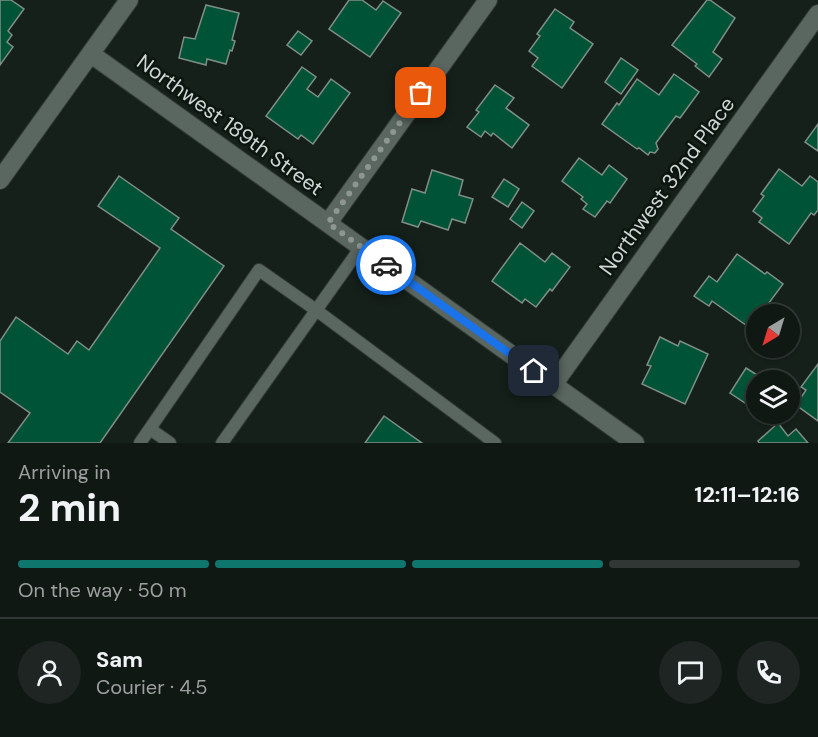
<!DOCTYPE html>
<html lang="en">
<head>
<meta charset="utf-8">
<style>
  body { margin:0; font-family:"DM Sans",sans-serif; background:#1e2522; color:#f1f3f6; height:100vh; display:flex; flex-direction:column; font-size:22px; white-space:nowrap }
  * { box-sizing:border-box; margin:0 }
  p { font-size:20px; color:#9ca0a0 }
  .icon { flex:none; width:33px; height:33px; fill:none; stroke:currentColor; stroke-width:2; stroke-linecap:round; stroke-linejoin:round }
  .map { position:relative; height:443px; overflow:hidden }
  .details { display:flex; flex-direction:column; background:#101814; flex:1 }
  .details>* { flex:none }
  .needle { width:39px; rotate:218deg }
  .tools { position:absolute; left:746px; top:304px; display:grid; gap:12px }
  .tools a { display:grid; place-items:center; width:54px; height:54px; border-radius:50%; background:#101814; box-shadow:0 2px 4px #0004,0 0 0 2px #303734; font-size:30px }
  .pin { position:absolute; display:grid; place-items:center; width:51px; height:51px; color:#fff; margin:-26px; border-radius:12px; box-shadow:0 3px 9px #0006 }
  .courier { position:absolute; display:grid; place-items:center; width:60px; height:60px; margin:-30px; border:4px solid #1a73e8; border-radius:50%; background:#fff; color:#222; box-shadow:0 2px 8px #0007 }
  .summary em { font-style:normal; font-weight:700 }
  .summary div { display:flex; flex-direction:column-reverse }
  .summary { display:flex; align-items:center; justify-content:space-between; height:102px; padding:0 18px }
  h1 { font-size:39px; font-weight:700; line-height:45px }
  .bar { display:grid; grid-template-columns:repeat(4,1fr); gap:9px 6px; align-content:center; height:72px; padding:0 18px }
  .bar i { height:8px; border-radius:4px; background:#303734 }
  .bar .active { background:#0f766e }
  .bar p { grid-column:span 4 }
  .line { display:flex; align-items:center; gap:15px; padding:0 18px; border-top:2px solid #303734 }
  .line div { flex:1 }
  .round { display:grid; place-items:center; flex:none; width:63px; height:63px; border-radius:32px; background:#1e2522 }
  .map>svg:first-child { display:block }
  .building { fill:#015338; stroke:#818e87; stroke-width:1.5 }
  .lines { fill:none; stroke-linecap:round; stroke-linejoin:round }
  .service-casing { stroke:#333a37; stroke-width:14 }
  .minor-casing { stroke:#333a37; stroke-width:20 }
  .tertiary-casing { stroke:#333a37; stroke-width:20 }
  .service { stroke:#5a6660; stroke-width:12 }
  .minor { stroke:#5a6660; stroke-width:18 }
  .tertiary { stroke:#5a6660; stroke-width:18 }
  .done { stroke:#8e9692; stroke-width:6; stroke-dasharray:0 10.8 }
  .route { stroke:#1a73e8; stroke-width:8 }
  .labels { text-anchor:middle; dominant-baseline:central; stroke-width:5; stroke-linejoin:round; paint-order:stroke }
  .street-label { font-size:21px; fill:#cfd6d3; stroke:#0c1611 }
</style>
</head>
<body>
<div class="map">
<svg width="818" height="443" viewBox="0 0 818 443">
  <rect width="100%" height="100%" fill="#15201a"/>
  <g class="building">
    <polygon points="0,0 11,0 24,9 8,31 12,35 7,42 13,47 0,65"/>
    <polygon points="349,0 362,0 376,10 383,1 401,13 370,57 329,29"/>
    <polygon points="707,0 710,0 735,18 713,52 722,59 709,77 695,66 697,64 672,45"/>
    <polygon points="206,5 239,13 232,40 235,41 232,51 230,50 226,64 207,59 206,65 179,58 184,37 195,39"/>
    <polygon points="555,9 574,22 570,28 593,44 562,88 532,66 538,58 529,51 540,36 537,34"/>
    <polygon points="298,31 312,41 301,55 287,45"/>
    <polygon points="621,58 638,70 621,94 605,82"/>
    <polygon points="302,67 316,77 307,89 318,97 331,79 350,93 313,144 301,135 298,139 266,116"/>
    <polygon points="674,74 699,92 680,118 676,116 656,143 658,149 655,153 650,152 648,155 639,148 637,149 602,124 617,103 619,105 637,79 659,95"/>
    <polygon points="495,85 514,98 506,108 529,125 512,148 493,133 491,136 485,131 481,137 467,127 479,112 476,110"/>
    <polygon points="818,124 818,151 805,142"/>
    <polygon points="579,158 602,175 609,165 627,179 610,203 607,201 595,217 583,209 587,204 581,199 583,197 562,181"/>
    <polygon points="779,169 802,186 810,176 818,182 818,210 814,215 811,213 789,244 759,222 762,218 753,211 764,196 761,194"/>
    <polygon points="432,170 463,180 459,195 473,199 465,223 452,219 448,230 421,221 418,227 402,222 412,189 425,193"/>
    <polygon points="119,176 179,218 171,229 224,266 100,443 8,443 30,413 0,392 0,341 16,317 68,354 77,341 89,350 160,248 98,206"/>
    <polygon points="504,179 519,189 508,207 492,197"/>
    <polygon points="522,202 534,211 522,228 510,219"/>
    <polygon points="520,243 545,262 552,253 570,267 552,291 550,289 536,307 525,299 522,303 492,281"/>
    <polygon points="737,254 765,274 767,272 783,284 760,315 756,315 756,320 750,328 712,301 709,306 694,296 709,276 717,282"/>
    <polygon points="660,337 678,346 680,341 708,354 685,404 642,384 651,366 647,365"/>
    <polygon points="818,364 818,421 796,405 806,390 801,387"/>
    <polygon points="746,368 762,378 760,381 756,381 756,387 745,403 730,393"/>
    <polygon points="384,416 422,443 365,443"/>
    <polygon points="778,423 788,436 796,429 808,443 759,443 758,441"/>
  </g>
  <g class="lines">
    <g class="service-casing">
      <g id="service">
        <polyline points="150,429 170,443"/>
        <polyline points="140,443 259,270 316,310 495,443"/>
        <polyline points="222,443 361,247"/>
      </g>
    </g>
    <g class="minor-casing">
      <g id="minor">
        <polyline points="91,54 635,443"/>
        <polyline points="328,223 488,0"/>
        <polyline points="553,385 818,14"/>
      </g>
    </g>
    <g class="tertiary-casing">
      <polyline id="tertiary" points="0,180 129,0"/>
    </g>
    <use href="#service" class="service"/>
    <use href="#minor" class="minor"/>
    <use href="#tertiary" class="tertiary"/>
  </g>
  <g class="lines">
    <polyline class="done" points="386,265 328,223 421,93"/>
    <polyline class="route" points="386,265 534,371"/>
  </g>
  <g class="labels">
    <g class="street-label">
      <text transform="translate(230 125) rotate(36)">Northwest 189th Street</text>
      <text transform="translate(667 186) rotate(-54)">Northwest 32nd Place</text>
    </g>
  </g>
</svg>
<div class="tools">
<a><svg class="needle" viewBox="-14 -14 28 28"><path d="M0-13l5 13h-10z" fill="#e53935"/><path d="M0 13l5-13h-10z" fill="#9ca0a0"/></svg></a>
<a><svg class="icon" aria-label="layers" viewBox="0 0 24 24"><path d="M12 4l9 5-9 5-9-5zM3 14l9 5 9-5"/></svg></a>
</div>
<div class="pin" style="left:421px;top:93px;background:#ea580c"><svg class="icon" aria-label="bag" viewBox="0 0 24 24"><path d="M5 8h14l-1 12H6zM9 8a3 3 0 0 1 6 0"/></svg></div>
<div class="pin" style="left:534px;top:371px;background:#1f2937"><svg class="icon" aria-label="home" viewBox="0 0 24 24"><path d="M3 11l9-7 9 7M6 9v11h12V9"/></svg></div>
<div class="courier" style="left:386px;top:265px"><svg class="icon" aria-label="car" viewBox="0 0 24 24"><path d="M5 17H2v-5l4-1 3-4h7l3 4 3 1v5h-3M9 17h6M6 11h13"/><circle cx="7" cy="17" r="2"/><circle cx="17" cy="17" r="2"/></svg></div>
</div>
<section class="details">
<div class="summary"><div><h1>2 min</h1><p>Arriving in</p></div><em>12:11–12:16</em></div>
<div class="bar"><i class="active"></i><i class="active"></i><i class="active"></i><i></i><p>On the way · 50 m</p></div>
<div class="line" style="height:108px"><a class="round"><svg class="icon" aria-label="person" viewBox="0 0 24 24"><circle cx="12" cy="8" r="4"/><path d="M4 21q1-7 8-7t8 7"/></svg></a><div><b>Sam</b><p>Courier · 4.5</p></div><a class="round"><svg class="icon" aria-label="chat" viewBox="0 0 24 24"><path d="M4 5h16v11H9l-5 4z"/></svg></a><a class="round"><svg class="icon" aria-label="phone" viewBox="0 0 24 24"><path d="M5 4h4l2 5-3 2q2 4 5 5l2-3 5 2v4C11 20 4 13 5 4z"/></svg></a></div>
</section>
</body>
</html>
